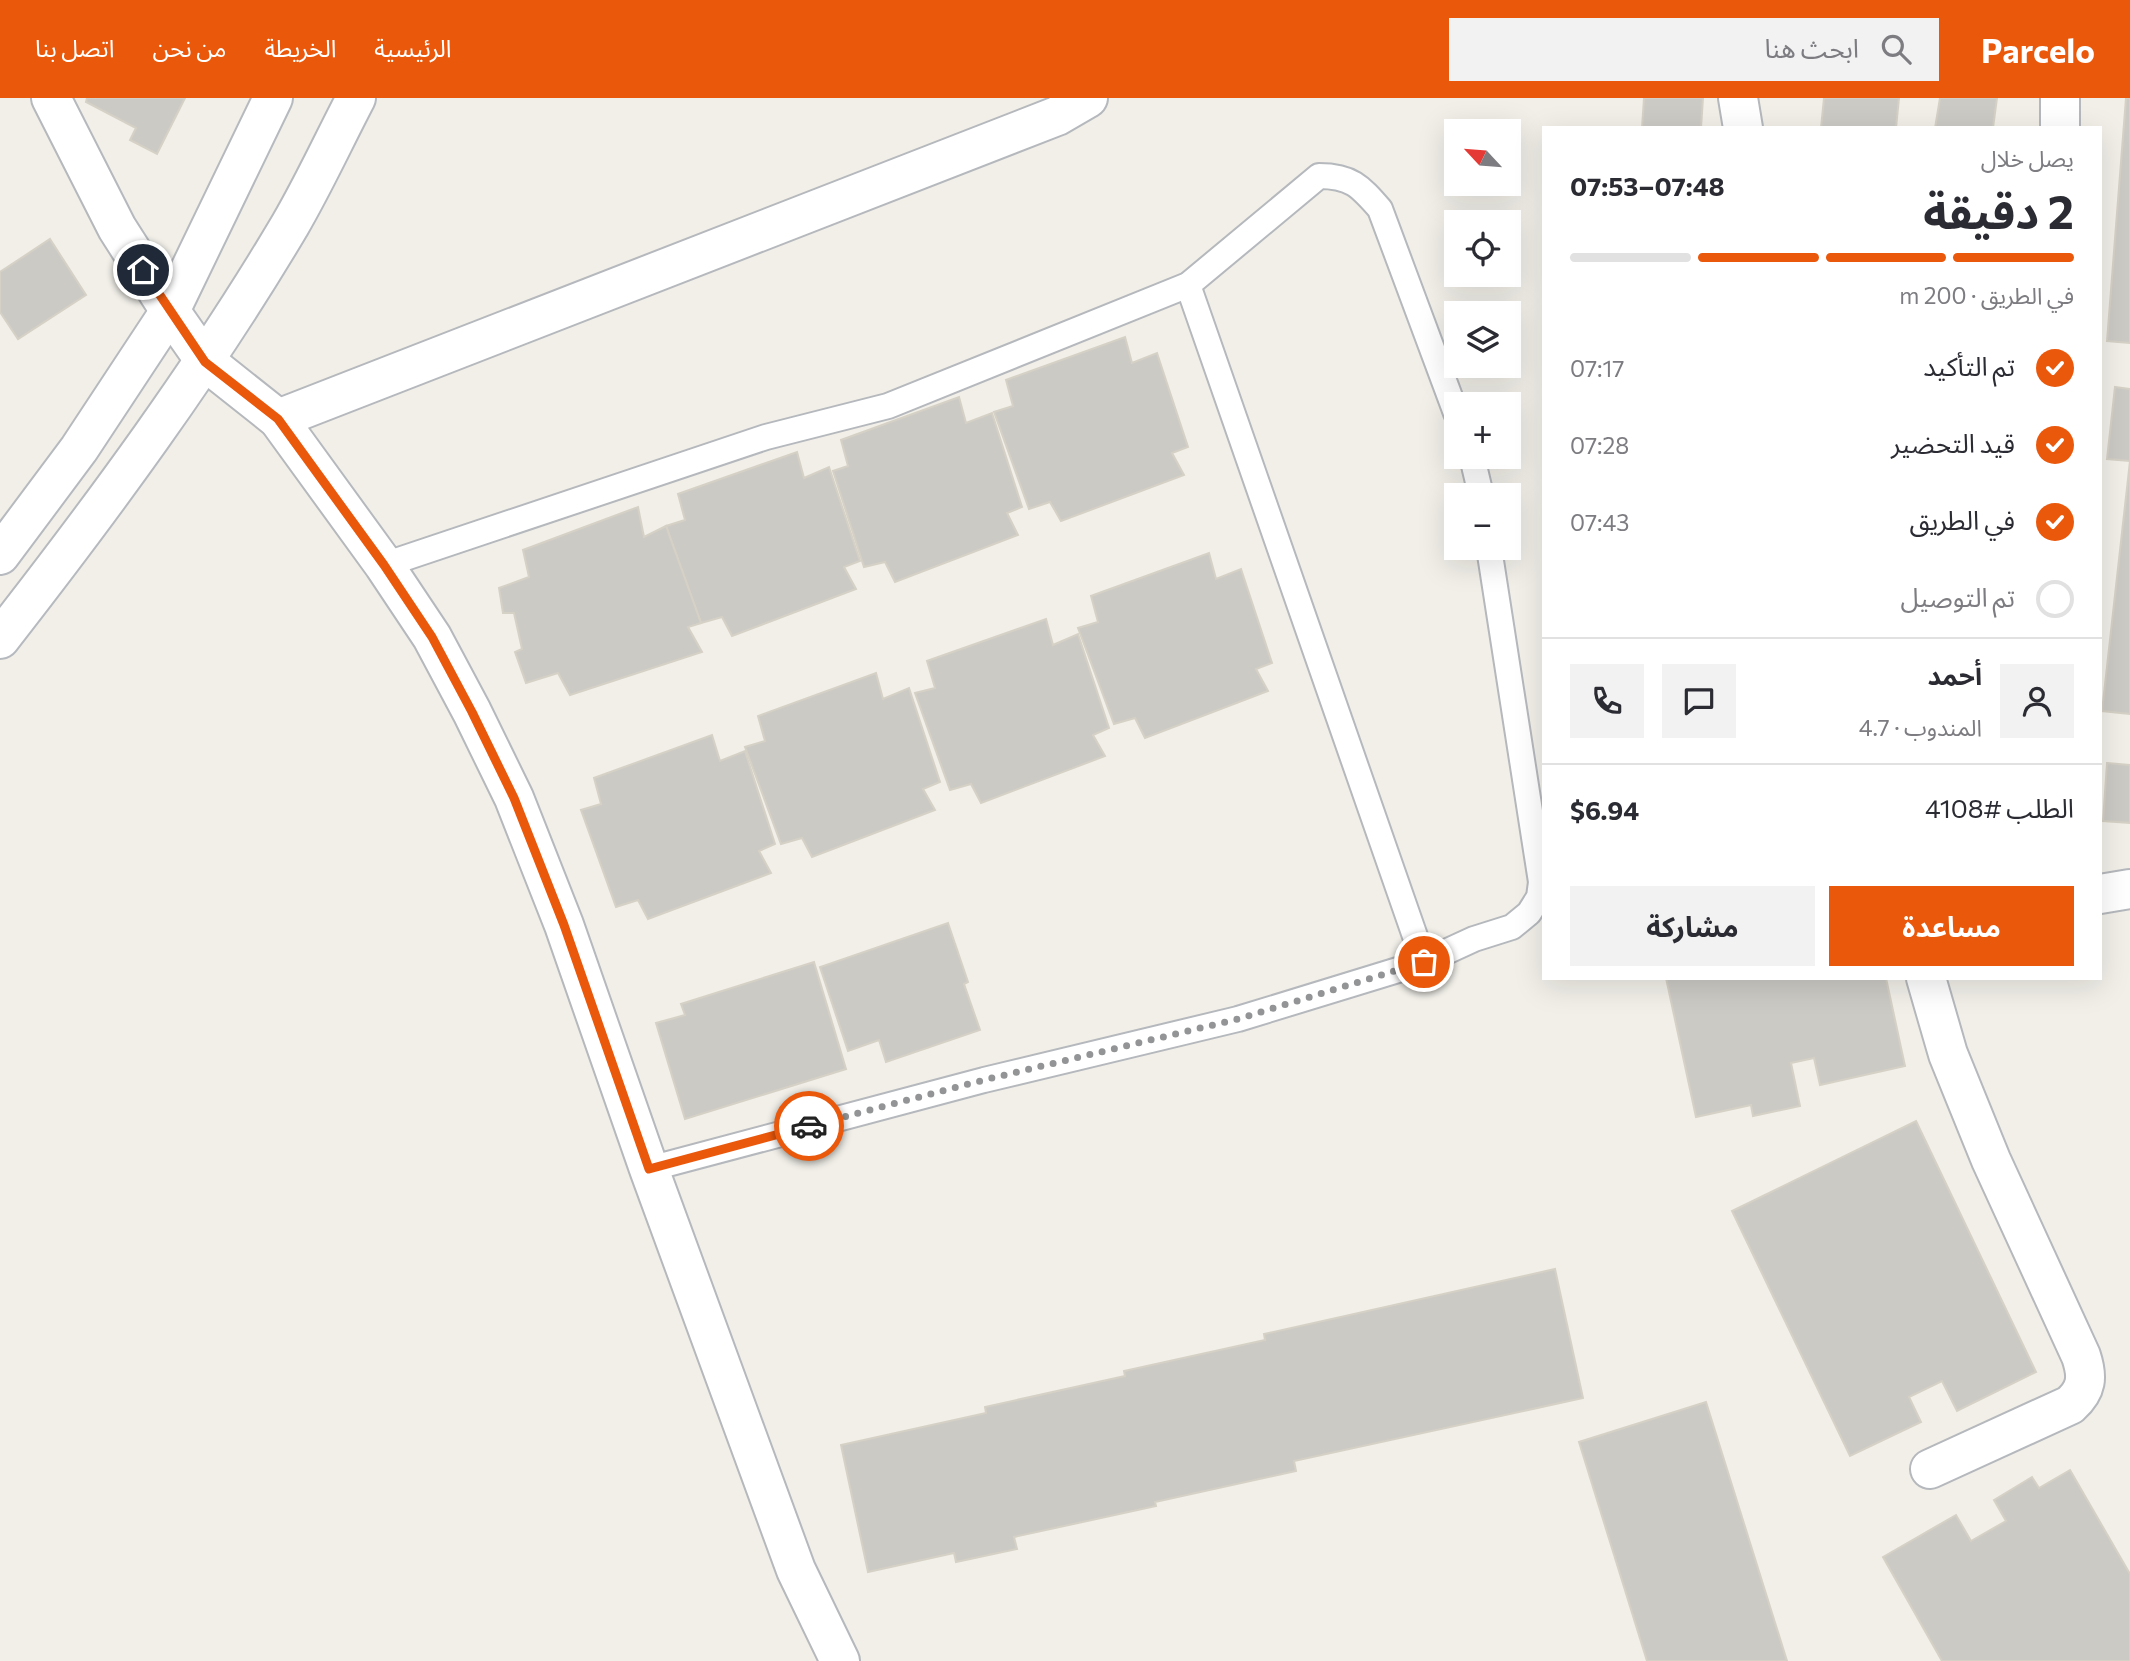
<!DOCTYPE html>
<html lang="ar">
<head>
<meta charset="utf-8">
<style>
  body { margin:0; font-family:Commissioner,"Noto Sans Arabic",sans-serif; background:#f2f2f3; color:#2b2b33; direction:rtl; height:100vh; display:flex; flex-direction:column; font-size:26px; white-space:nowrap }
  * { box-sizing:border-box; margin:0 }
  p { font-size:23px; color:#7c7c81 }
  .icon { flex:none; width:38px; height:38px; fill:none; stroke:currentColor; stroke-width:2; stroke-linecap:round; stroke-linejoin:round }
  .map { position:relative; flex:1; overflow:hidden; direction:ltr }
  .side { position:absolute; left:1542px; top:28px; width:560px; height:854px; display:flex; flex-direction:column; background:#fff; border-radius:0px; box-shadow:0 7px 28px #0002; direction:rtl }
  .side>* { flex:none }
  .needle { width:46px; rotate:296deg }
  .controls { position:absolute; left:1444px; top:21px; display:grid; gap:14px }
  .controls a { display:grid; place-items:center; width:77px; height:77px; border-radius:0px; background:#fff; box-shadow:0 7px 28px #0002; font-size:35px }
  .pin { position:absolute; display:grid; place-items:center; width:60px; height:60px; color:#fff; margin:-30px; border:4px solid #fff; border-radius:50%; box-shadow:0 2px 7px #0007 }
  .courier { position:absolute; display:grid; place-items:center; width:70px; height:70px; margin:-35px; border:5px solid #ea580c; border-radius:50%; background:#fff; color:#222; box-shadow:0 2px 9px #0007 }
  .headline em { font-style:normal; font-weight:700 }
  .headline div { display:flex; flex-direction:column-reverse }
  .headline { display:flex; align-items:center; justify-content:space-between; height:119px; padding:0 28px }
  h1 { font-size:46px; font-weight:700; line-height:52px }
  .bar { display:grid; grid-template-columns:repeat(4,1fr); gap:10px 7px; align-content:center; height:84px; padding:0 28px }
  .bar i { height:9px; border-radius:5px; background:#e1e1e2 }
  .bar .current { background:#ea580c }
  .bar p { grid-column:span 4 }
  .line { display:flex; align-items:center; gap:18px; padding:0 28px; border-top:2px solid #e1e1e2 }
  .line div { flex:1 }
  .round { display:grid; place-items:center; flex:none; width:74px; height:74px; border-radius:0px; background:#f2f2f3 }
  ol { padding:0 28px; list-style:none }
  li { display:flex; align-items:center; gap:21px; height:77px }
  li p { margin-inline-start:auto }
  li .icon { padding:7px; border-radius:50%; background:#ea580c; color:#fff; stroke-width:4 }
  li:last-child { color:#7c7c81 }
  li i { width:38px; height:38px; border:4px solid #e1e1e2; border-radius:50% }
  .cta { display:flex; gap:14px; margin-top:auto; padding:14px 28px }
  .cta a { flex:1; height:80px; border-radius:0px; background:#ea580c; color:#fff; font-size:28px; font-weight:700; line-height:80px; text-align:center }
  .cta a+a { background:#f2f2f3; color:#2b2b33 }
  header { display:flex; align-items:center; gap:42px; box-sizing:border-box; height:98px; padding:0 35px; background:#ea580c; color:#fff }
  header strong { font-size:33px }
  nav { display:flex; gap:38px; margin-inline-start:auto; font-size:24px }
  .search { width:490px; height:63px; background:#f2f2f3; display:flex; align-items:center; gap:18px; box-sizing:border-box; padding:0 24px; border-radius:0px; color:#7c7c81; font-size:26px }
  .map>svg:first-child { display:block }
  .building { fill:#cccac5; stroke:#d6d1c6; stroke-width:2 }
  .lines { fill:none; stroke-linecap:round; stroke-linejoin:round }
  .lane-casing { stroke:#b5b8bc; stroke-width:28 }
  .street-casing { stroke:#b5b8bc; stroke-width:42 }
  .secondary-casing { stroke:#b6babf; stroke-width:42 }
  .lane { stroke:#fff; stroke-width:24 }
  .street { stroke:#fff; stroke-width:38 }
  .secondary { stroke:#fff; stroke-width:38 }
  .done { stroke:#929495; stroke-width:7; stroke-dasharray:0 12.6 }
  .route { stroke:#ea580c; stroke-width:9 }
</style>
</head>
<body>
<header>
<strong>Parcelo</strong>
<div class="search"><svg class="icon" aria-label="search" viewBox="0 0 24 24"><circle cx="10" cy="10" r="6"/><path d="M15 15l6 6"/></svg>ابحث هنا</div>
<nav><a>الرئيسية</a><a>الخريطة</a><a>من نحن</a><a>اتصل بنا</a></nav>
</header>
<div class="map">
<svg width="2130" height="1563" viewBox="0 0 2130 1563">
  <rect width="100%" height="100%" fill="#f1efe8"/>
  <g class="building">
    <polygon points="87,0 185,0 157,56 130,42 136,30 86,4"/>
    <polygon points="1644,0 1703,0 1701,30 1642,30"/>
    <polygon points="1824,0 1899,0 1896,30 1821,30"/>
    <polygon points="1940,0 1997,0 1993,30 1935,30"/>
    <polygon points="2126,0 2130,0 2130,245 2107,243"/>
    <polygon points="50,141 86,197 18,241 0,214 0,174"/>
    <polygon points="1125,239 1132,265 1157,255 1188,349 1172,355 1184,377 1061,423 1050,404 1029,411 994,314 1013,308 1006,282"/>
    <polygon points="2115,289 2130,291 2130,616 2102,613 2130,363 2107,361"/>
    <polygon points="959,299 966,325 992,315 1022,409 1007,415 1018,437 895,484 885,464 864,469 833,373 848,368 841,342"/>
    <polygon points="797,354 804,380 829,369 860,463 844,469 856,491 732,538 722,519 701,525 666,428 685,422 678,396"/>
    <polygon points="638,409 644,439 666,428 701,525 688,529 702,554 570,597 558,575 526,585 515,554 522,551 514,515 503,515 499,490 529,479 523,452"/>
    <polygon points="1209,455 1216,481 1241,471 1272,565 1256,571 1268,593 1145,640 1135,620 1114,626 1078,530 1098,524 1091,498"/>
    <polygon points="1046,521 1053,547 1078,536 1109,630 1093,637 1105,658 981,705 971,686 950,692 915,595 935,590 927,563"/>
    <polygon points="876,575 883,601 909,590 940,684 923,691 935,712 812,759 802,740 781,746 745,649 765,643 758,618"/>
    <polygon points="712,637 720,663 745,653 775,746 759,753 771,775 648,821 638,802 616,809 581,712 601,706 594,680"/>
    <polygon points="2107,665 2130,667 2130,725 2103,723"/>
    <polygon points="948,825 968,884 964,886 980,932 886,964 879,942 848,953 820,869"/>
    <polygon points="814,864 846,971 685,1021 656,925 685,917 681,906"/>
    <polygon points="1666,880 1886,880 1905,968 1820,987 1814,960 1791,965 1800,1008 1753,1018 1751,1007 1696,1019"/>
    <polygon points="1916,1023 2036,1274 1957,1313 1942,1283 1909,1299 1921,1324 1850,1358 1732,1113"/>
    <polygon points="1555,1171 1583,1300 1294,1363 1296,1373 1155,1404 1156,1408 1014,1439 1017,1451 956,1464 954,1455 868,1474 841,1347 986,1315 985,1309 1125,1278 1124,1273 1265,1242 1264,1236"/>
    <polygon points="1706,1304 1787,1563 1647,1563 1579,1344"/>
    <polygon points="2070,1372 2130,1476 2130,1563 1942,1563 1883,1459 1956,1417 1971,1443 2006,1423 1994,1402 2032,1379 2039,1390"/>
  </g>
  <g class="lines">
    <g class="lane-casing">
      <g id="lane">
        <polyline points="1188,187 1424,864"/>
        <polyline points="1472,359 1481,397"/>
        <path d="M384,467l382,-128 122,-31 300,-121 131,-109c32,0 41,10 61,33l76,204"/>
        <polyline points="649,1071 984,982 1238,921 1424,864 1474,841 1512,829 1529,815 1539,799 1541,784 1489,450"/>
      </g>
    </g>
    <g class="street-casing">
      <g id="street">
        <polyline points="51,0 117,130 170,213 205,263 278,321 384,467 432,539 472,614 514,700 564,827 649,1071 796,1472 840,1563"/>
        <polyline points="1738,0 1743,30"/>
        <polyline points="2060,30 2060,0"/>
        <polyline points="278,321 1057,18 1088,0"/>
        <polyline points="2100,796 2130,791"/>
        <path d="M1926,880l22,76 43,106 90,196c7,21 6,34 -11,49l-140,64"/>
      </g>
    </g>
    <g class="secondary-casing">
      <g id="secondary">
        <polyline points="0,457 79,351 170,213 273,0"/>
        <path d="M0,541c103,-132 204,-269 290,-414 24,-41 44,-85 66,-127"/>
      </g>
    </g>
    <use href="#lane" class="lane"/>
    <use href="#street" class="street"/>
    <use href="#secondary" class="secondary"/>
  </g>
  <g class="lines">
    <polyline class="done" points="809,1028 984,982 1238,921 1424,864"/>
    <polyline class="route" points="143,172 205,264 278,321 384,467 432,539 472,614 514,700 564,827 649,1071 809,1028"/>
  </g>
</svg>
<div class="controls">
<a><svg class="needle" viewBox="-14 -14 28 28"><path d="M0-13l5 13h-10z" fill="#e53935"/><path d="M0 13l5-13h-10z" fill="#7c7c81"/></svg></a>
<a><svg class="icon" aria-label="locate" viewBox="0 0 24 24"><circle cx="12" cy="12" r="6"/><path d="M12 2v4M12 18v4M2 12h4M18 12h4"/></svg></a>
<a><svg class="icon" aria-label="layers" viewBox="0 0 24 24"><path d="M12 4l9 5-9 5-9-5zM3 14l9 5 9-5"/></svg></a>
<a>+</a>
<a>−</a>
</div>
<div class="pin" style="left:1424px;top:864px;background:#ea580c"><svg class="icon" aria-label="bag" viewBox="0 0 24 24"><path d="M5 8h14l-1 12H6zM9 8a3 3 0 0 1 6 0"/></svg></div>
<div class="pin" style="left:143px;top:172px;background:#1f2937"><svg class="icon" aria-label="home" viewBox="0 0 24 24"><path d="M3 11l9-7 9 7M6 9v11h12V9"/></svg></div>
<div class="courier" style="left:809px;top:1028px"><svg class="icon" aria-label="car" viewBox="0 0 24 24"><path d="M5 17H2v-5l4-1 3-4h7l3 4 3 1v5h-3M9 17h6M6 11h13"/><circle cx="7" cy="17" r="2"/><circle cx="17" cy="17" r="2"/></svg></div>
<section class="side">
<div class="headline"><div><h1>2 دقيقة</h1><p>يصل خلال</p></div><em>07:48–07:53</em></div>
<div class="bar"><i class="current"></i><i class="current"></i><i class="current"></i><i></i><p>في الطريق · 200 m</p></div>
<ol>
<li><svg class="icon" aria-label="check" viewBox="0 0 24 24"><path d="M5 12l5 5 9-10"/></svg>تم التأكيد<p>07:17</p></li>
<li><svg class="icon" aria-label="check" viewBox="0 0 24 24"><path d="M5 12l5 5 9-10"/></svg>قيد التحضير<p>07:28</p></li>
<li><svg class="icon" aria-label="check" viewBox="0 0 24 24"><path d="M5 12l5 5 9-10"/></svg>في الطريق<p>07:43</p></li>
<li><i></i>تم التوصيل</li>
</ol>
<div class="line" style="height:126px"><a class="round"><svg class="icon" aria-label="person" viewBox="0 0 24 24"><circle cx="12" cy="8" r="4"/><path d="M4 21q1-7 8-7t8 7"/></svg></a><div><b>أحمد</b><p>المندوب · 4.7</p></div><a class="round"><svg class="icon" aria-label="chat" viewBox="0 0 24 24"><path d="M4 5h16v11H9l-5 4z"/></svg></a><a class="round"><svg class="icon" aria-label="phone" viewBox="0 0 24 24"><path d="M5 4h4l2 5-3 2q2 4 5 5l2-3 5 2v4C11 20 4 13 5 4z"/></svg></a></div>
<div class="line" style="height:91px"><div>الطلب #4108</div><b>$6.94</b></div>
<div class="cta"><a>مساعدة</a><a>مشاركة</a></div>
</section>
</div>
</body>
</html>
